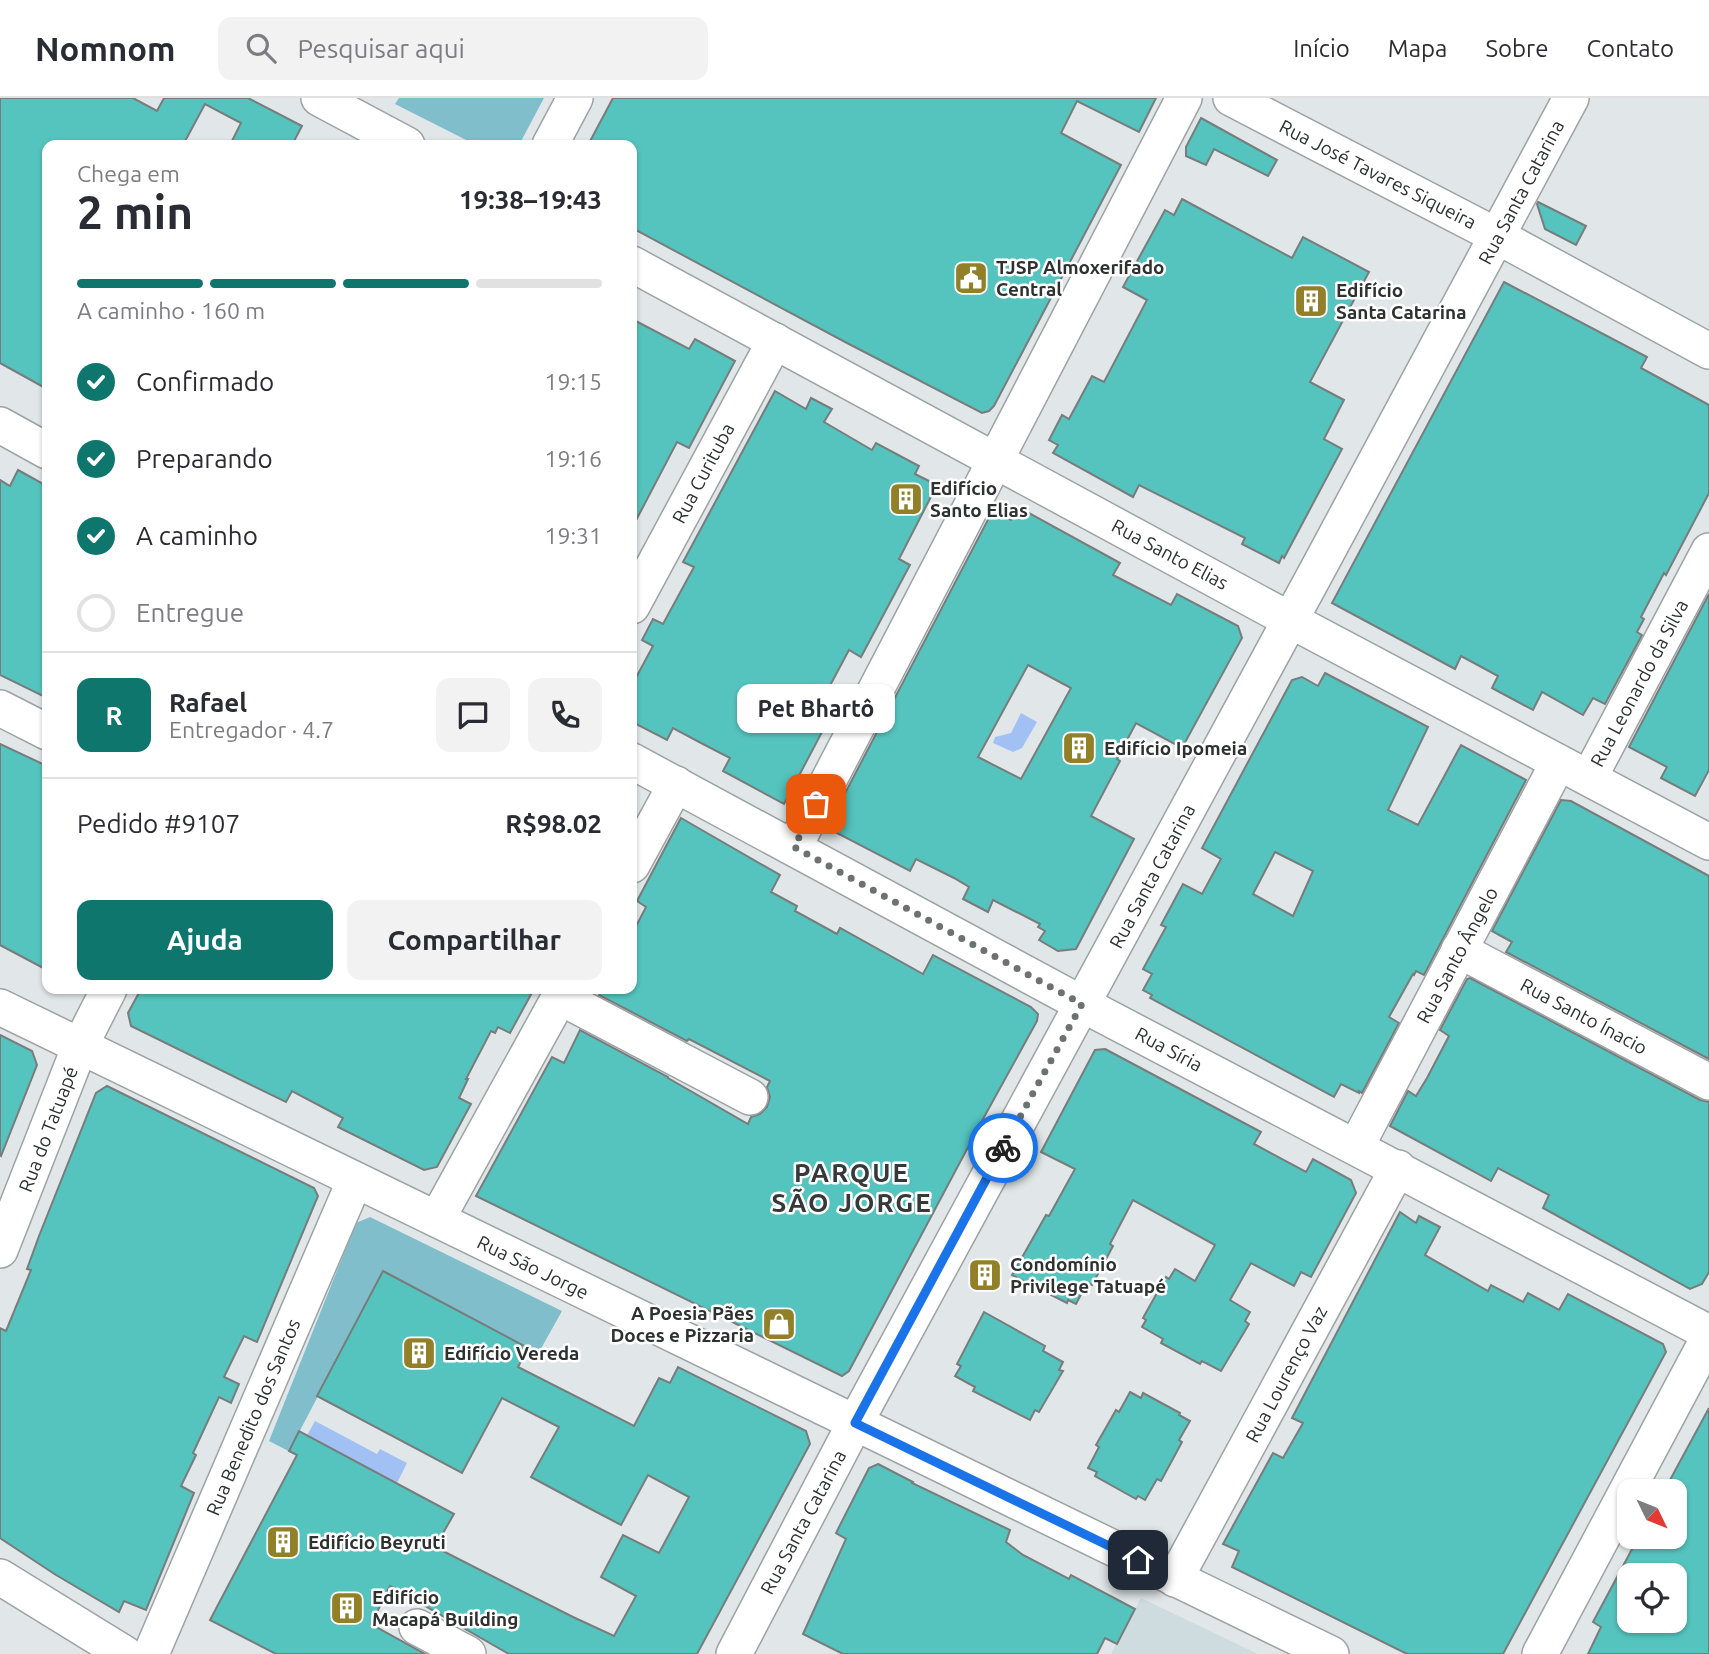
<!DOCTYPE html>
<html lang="pt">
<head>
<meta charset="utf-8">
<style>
  body { margin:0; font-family:Ubuntu,sans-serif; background:#f2f2f3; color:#2b2b33; height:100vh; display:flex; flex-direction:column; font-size:26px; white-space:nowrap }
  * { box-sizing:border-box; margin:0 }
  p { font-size:23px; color:#7c7c81 }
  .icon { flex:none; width:38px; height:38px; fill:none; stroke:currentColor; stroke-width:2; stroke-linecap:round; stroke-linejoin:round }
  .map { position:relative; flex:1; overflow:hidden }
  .side { position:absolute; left:42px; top:42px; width:595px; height:854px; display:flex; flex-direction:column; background:#fff; border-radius:14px; box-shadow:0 2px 5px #0004 }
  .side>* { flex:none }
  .needle { width:46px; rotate:133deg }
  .tools { position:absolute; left:1617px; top:1381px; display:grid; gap:14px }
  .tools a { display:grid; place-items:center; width:70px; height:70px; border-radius:14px; background:#fff; box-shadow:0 2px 5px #0004; font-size:35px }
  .pin { position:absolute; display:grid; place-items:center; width:60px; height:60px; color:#fff; margin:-30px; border-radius:14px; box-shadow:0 4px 10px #0006 }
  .courier { position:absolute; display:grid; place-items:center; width:70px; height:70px; margin:-35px; border:5px solid #1a73e8; border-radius:50%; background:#fff; color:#222; box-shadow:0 2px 9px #0007 }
  .bubble { position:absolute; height:49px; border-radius:14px; background:#fff; box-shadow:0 2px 5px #0004; font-size:23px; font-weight:700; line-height:49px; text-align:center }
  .summary em { font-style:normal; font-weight:700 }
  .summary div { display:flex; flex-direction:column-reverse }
  .summary { display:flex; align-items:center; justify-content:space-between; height:119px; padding:0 35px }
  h1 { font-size:46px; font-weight:700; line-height:52px }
  .bar { display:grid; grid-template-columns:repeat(4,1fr); gap:10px 7px; align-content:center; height:84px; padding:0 35px }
  .bar i { height:9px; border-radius:5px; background:#e1e1e2 }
  .bar .selected { background:#0f766e }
  .bar p { grid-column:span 4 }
  .line { display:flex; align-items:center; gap:18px; padding:0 35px; border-top:2px solid #e1e1e2 }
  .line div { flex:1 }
  .round { display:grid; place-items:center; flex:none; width:74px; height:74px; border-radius:14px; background:#f2f2f3 }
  ol { padding:0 35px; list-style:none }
  li { display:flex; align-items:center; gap:21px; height:77px }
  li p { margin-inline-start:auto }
  li .icon { padding:7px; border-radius:50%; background:#0f766e; color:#fff; stroke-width:4 }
  li:last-child { color:#7c7c81 }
  li i { width:38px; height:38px; border:4px solid #e1e1e2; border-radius:50% }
  .primary-button { display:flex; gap:14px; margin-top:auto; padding:14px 35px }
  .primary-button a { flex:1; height:80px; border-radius:14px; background:#0f766e; color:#fff; font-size:28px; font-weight:700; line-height:80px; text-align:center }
  .primary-button a+a { background:#f2f2f3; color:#2b2b33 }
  header { display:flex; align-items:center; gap:42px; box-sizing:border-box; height:98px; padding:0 35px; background:#fff; border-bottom:2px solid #e1e1e2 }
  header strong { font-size:33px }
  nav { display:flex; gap:38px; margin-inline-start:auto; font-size:24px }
  .search { width:490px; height:63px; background:#f2f2f3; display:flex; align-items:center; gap:18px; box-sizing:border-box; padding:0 24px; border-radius:14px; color:#7c7c81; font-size:26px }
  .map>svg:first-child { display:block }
  .built { fill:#cedcdf }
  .green { fill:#81becc }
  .water { fill:#a1c1f4 }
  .building { fill:#55c4be; stroke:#777d7c; stroke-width:2; fill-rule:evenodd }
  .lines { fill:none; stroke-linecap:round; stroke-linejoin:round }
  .minor-casing { stroke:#9da2a3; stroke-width:38 }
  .minor { stroke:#fff; stroke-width:35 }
  .done { stroke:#6d7171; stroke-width:7; stroke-dasharray:0 12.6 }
  .route { stroke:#1a73e8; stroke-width:9 }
  .labels { text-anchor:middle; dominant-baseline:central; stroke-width:5; stroke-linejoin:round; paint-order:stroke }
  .street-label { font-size:19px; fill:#2f3131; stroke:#fff }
  .poi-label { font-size:19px; font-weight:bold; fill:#2f3131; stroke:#fff; text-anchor:start }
  .district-label { font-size:26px; font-weight:bold; letter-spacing:2px; fill:#35393a; stroke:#fff }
</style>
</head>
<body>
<header>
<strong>Nomnom</strong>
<div class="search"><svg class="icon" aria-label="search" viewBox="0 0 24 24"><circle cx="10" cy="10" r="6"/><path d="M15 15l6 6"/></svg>Pesquisar aqui</div>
<nav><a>Início</a><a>Mapa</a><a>Sobre</a><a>Contato</a></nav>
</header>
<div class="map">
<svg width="1709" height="1556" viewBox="0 0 1709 1556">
  <rect width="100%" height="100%" fill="#e1e7e8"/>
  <polygon class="built" points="1141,1500 1258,1556 1111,1556"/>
  <g class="green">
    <polygon points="399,0 544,0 519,47 476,47 395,6"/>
    <polygon points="370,1119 562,1213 538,1256 383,1174 294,1344 366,1393 269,1343 356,1125"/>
  </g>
  <g class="water">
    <polygon points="1021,615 1037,624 1022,650 1013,654 993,645 995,639 1011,635"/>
    <polygon points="315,1323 377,1356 380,1351 407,1365 397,1385 344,1357 304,1343"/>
  </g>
  <g class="building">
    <polygon points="0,0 133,0 157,13 164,0 248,0 302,28 292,47 230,47 241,25 205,6 183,47 47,47 47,291 0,265"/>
    <polygon points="613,0 1156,0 1139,34 1077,3 1061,35 1121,67 994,308 989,313 982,315 847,245 632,130 632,47 588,47"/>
    <polygon points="1201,20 1277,62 1268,78 1214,51 1206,67 1186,58 1186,49"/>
    <polygon points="1182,101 1292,160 1303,139 1369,174 1310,284 1344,302 1324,341 1342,351 1284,460 1282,458 1279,465 1242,446 1245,440 1139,387 1133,399 1053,355 1058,347 1049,342 1062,317 1069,321 1092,278 1104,284 1147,202 1123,189 1165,112 1174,117"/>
    <polygon points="1538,104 1586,128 1576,147 1545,131 1537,106"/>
    <polygon points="1504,184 1647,259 1641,270 1709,307 1709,395 1666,477 1664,475 1641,519 1644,521 1637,534 1642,537 1605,606 1593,600 1583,617 1542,594 1533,612 1492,590 1498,578 1461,558 1455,571 1332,505"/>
    <polygon points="632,221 689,251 695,241 735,263 689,350 677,344 632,430"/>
    <polygon points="775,293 806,311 811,300 832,311 824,324 872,352 876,345 919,368 915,376 937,387 899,461 910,467 861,559 849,552 818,610 831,617 784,706 723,673 730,660 701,645 673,630 667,642 632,624 632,587 653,548 642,542 653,521 663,526 694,469 683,464"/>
    <polygon points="18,372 47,388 47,600 0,577 0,382 10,388"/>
    <path d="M1018,409l102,56 -7,12 58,30 6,-11 61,32 4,12 -60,110 -46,-25 -19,36 3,2 -29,55 43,23 -58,110 -18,2 -19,-11 6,-9 -7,-4 2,-3 -47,-24 -5,12 -25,-13 6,-12 -15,-9 -38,-19 -6,12 -75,-39 -5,-10 163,-312 18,10zM1028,567l43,23 -50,91 -43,-22z"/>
    <polygon points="1709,496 1709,672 1695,698 1661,680 1667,669 1629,649"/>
    <path d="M1325,575l103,54 -40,83 30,15 43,-80 65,35 -102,195 -8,-4 -2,4 -1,-1 -24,43 10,6 -37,70 -3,-2v2l-18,-9 -7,13 -184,-99 2,-3 -9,-5 9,-16 -9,-5 23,-42 -5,-2 22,-41 19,10 19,-35 -19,-11 90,-168 10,-3 16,9zM1275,754l38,19 -20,45 -40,-22z"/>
    <polygon points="0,646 47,668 47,872 0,847"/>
    <polygon points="1561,702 1571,703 1709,778 1709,961 1506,854 1512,844 1492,833"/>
    <polygon points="681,720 780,777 771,794 797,808 795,813 837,836 840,830 923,876 933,857 1031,909 1038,916 1037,923 983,1021 849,1273 842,1278 476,1098 552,959 564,965 580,932 668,979 668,980 748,1026 751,1019 760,1016 767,1009 770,999 767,989 770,983 689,941 687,943 599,897 602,891 632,891 632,836 646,809 637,803"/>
    <polygon points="1470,880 1700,1002 1709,1004 1709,1174 1702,1186 1690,1191 1543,1110 1549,1097 1498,1070 1491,1083 1390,1028 1408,993 1416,998 1427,980 1449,938 1440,932 1467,881"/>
    <polygon points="141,891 534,891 510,935 498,929 495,935 491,933 466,981 468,981 459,1000 471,1006 437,1069 424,1072 338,1029 343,1020 292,993 286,1004 131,928 128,915"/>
    <polygon points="0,937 32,953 37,967 1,1058 0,1057"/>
    <polygon points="1105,951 1261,1034 1254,1046 1306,1074 1313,1061 1351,1082 1356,1095 1311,1179 1301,1174 1294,1188 1251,1165 1230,1202 1250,1214 1245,1223 1249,1226 1221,1273 1202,1263 1200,1266 1161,1245 1163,1241 1142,1229 1146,1222 1143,1220 1166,1179 1169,1181 1175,1171 1195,1183 1215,1147 1133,1102 1110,1146 1113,1148 1092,1187 1087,1185 1076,1206 1068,1202 1067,1205 1012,1177 1046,1117 1049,1118 1075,1071 1041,1054 1095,952"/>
    <polygon points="107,988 314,1090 318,1098 257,1244 244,1238 224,1279 239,1286 231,1305 219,1299 193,1355 196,1357 181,1388 194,1395 146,1512 124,1503 119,1514 56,1477 0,1440 0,1230 6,1233 31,1172 27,1171 39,1138 96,995"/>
    <polygon points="1400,1114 1416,1125 1419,1118 1440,1129 1425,1157 1488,1193 1491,1187 1523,1204 1528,1195 1559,1212 1568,1196 1663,1246 1666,1254 1503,1556 1407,1556 1232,1469 1239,1453 1223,1446 1273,1355 1283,1360 1303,1325 1292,1320"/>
    <polygon points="383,1173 528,1250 518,1269 634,1328 659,1280 670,1285 678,1269 806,1333 810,1346 697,1556 509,1556 390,1488 371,1526 425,1556 276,1556 210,1522 297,1357 289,1353 299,1333 454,1416 435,1449 573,1519 614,1538 636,1498 601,1479 623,1437 659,1455 689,1399 648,1377 621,1427 585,1408 531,1379 559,1329 502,1300 462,1375 317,1298"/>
    <polygon points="984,1214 1045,1248 1043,1253 1063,1264 1059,1272 1063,1273 1039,1314 1035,1312 1030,1322 973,1293 975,1289 955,1278 961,1268 957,1266"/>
    <polygon points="1130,1294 1141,1300 1143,1295 1180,1315 1179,1317 1190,1323 1179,1342 1182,1344 1161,1383 1157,1381 1145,1402 1138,1398 1136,1401 1095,1378 1097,1374 1088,1370 1099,1349 1096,1347 1116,1312 1119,1314"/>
    <path d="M1709,1310v246h-121l13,-27 -8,-5 46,-86h36v-45h-11zM1629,1477h46v45h-46z"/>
    <polygon points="878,1366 913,1384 912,1385 1010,1432 1006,1444 1023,1457 1069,1481 1071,1477 1135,1511 1117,1546 1105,1540 1097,1556 843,1556 803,1536 846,1441 836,1435 869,1370"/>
  </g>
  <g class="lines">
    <g class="minor-casing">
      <g id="minor">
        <polyline points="319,0 407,47"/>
        <polyline points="1231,0 1497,138 1709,253"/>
        <polyline points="550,47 575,0"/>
        <polyline points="632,166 1290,522 1709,744"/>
        <polyline points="0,327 47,353"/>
        <polyline points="632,508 775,243"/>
        <polyline points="0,610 47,634"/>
        <polyline points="632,663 1082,906 1709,1235"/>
        <polyline points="1589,680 1709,453"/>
        <polyline points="794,749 1184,0"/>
        <polyline points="632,767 676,686"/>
        <polyline points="1459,852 1709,984"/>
        <polyline points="560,899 750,999"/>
        <polyline points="0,909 1331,1556"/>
        <polyline points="1356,1049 1558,665"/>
        <polyline points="437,1121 564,891"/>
        <polyline points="0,1152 80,948 109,891"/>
        <polyline points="0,1479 125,1556"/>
        <polyline points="1175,1481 1398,1070"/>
        <polyline points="417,1529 468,1556"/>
        <polyline points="151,1556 355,1082"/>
        <polyline points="734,1556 855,1325 1319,469 1571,0"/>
        <polyline points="1540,1556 1709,1239"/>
      </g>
    </g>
    <use href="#minor" class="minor"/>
  </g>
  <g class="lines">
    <polyline class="done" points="816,706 794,749 1082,906 1003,1050"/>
    <polyline class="route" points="1003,1050 855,1325 1138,1462"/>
  </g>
  <defs>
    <g id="civic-square" transform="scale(1.75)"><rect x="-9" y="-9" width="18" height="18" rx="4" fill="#918027" stroke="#fff"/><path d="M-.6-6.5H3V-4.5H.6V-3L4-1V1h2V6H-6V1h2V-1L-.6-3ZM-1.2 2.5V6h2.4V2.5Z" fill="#fff"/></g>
    <g id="building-square" transform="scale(1.75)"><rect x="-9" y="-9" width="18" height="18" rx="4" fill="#918027" stroke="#fff"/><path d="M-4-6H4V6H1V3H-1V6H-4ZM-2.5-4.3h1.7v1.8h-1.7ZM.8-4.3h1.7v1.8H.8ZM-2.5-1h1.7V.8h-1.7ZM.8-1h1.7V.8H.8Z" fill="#fff"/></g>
    <g id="shop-square" transform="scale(1.75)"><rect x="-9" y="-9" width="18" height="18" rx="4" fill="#918027" stroke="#fff"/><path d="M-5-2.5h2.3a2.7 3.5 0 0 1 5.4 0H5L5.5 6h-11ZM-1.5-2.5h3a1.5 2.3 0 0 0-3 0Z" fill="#fff"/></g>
  </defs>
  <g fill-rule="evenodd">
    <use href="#civic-square" x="971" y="180"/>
    <use href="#building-square" x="1311" y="203"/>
    <use href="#building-square" x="906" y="401"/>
    <use href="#building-square" x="1079" y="650"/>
    <use href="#building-square" x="985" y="1177"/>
    <use href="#shop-square" x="779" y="1226"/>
    <use href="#building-square" x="419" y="1255"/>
    <use href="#building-square" x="283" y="1444"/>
    <use href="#building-square" x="347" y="1510"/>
  </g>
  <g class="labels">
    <g class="street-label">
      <text transform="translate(1378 76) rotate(27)">Rua José Tavares Siqueira</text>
      <text transform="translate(1521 94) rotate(-62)">Rua Santa Catarina</text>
      <text transform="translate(703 375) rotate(-62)">Rua Curituba</text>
      <text transform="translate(1170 456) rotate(28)">Rua Santo Elias</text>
      <text transform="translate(1639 585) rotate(-62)">Rua Leonardo da Silva</text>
      <text transform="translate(1152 778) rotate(-62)">Rua Santa Catarina</text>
      <text transform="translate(1457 857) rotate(-62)">Rua Santo Ângelo</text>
      <text transform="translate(1584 918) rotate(28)">Rua Santo Ínacio</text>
      <text transform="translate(1169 951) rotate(28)">Rua Síria</text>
      <text transform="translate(48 1031) rotate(-69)">Rua do Tatuapé</text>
      <text transform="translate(533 1169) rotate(26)">Rua São Jorge</text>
      <text transform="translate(1286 1276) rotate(-62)">Rua Lourenço Vaz</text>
      <text transform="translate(253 1319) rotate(-67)">Rua Benedito dos Santos</text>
      <text transform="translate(803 1424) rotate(-62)">Rua Santa Catarina</text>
    </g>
    <g class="poi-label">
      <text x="996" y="169">TJSP Almoxerifado<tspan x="996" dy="22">Central</tspan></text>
      <text x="1336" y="192">Edifício<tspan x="1336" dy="22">Santa Catarina</tspan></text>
      <text x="930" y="390">Edifício<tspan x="930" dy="22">Santo Elias</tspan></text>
      <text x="1104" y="650">Edifício Ipomeia</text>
      <text x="1010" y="1166">Condomínio<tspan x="1010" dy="22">Privilege Tatuapé</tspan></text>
      <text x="754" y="1215" text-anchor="end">A Poesia Pães<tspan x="754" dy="22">Doces e Pizzaria</tspan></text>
      <text x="444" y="1255">Edifício Vereda</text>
      <text x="308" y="1444">Edifício Beyruti</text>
      <text x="372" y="1499">Edifício<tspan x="372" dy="22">Macapá Building</tspan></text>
    </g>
    <g class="district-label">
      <text x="852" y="1074">PARQUE<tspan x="852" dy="30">SÃO JORGE</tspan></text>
    </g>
  </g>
</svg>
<div class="tools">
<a><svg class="needle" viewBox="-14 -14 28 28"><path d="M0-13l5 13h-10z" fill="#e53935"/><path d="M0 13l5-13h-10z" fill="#7c7c81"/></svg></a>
<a><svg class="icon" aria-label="locate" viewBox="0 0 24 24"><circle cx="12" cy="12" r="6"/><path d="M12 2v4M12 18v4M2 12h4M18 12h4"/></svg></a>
</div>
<div class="pin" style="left:816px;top:706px;background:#ea580c"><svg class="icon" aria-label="bag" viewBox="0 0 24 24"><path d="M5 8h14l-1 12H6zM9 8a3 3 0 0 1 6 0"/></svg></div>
<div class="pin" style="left:1138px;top:1462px;background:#1f2937"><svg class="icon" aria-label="home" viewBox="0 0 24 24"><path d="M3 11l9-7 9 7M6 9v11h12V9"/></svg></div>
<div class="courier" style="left:1003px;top:1050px"><svg class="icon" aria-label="bike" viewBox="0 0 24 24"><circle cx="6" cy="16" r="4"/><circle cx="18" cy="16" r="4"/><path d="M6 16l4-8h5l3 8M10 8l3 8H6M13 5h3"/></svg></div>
<div class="bubble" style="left:737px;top:586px;width:158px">Pet Bhartô</div>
<section class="side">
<div class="summary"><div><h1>2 min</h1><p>Chega em</p></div><em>19:38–19:43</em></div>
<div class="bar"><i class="selected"></i><i class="selected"></i><i class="selected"></i><i></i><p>A caminho · 160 m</p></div>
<ol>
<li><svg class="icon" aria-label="check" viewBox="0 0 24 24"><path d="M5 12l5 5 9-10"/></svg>Confirmado<p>19:15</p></li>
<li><svg class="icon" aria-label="check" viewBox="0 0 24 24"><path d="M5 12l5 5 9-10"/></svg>Preparando<p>19:16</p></li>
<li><svg class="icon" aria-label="check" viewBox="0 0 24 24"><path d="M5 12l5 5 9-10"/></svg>A caminho<p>19:31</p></li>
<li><i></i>Entregue</li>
</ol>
<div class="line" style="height:126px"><b class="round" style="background:#0f766e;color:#fff">R</b><div><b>Rafael</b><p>Entregador · 4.7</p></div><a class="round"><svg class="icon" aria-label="chat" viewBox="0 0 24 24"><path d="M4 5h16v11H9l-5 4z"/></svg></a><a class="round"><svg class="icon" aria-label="phone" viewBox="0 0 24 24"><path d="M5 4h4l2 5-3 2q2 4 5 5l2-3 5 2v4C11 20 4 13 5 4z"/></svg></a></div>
<div class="line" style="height:91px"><div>Pedido #9107</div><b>R$98.02</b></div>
<div class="primary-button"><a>Ajuda</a><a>Compartilhar</a></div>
</section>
</div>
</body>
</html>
